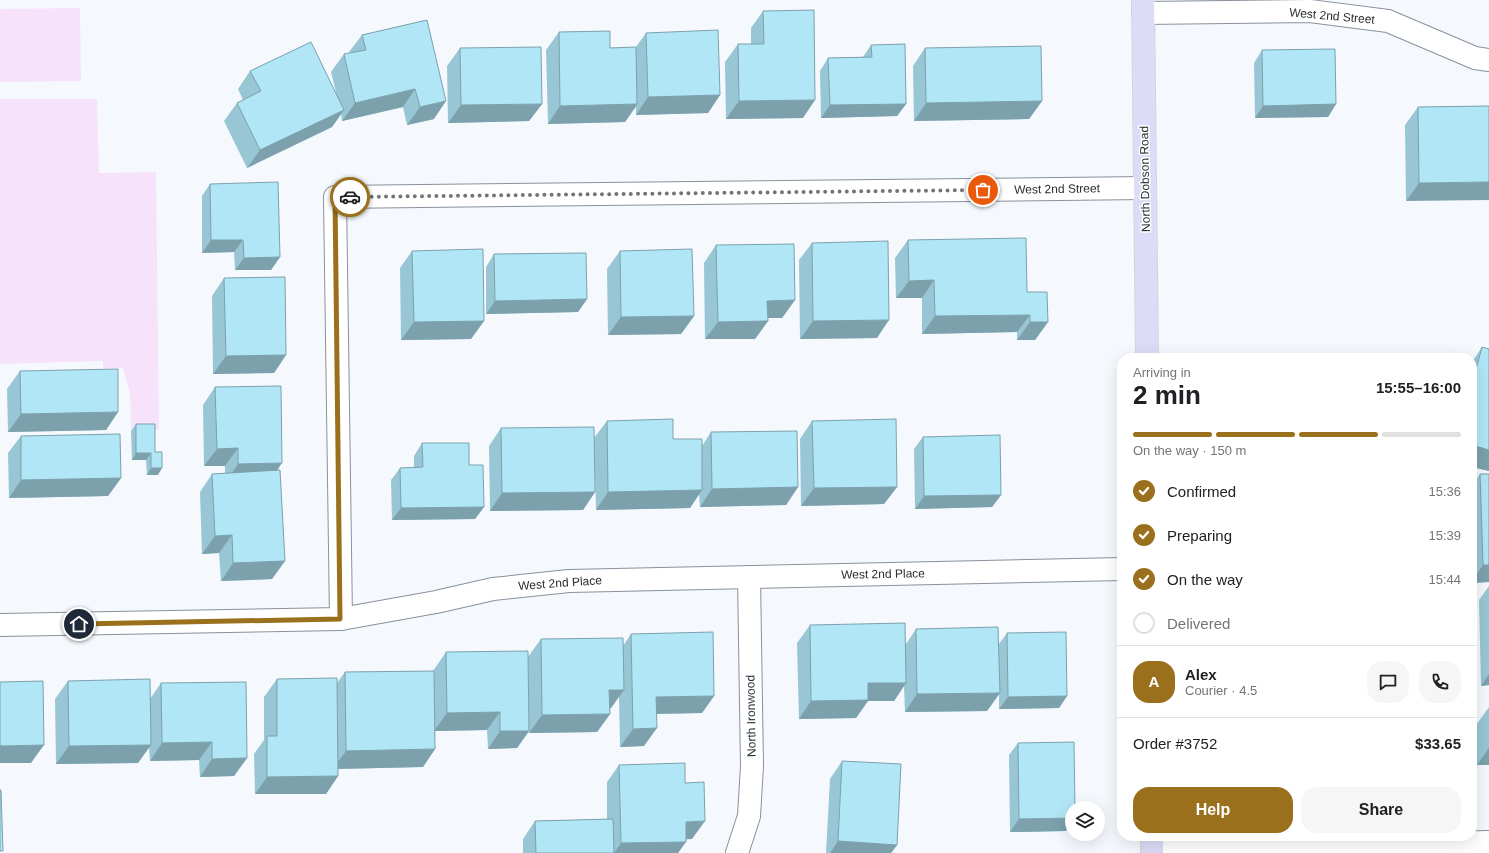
<!DOCTYPE html>
<html lang="en">
<head>
<meta charset="utf-8">
<style>
  body { margin:0; font-family:Arial,sans-serif; background:#f6f6f6; color:#202124; height:100vh; display:flex; flex-direction:column; font-size:15px; white-space:nowrap }
  * { box-sizing:border-box; margin:0 }
  p { font-size:13px; color:#757577 }
  .icon { flex:none; width:22px; height:22px; fill:none; stroke:currentColor; stroke-width:2; stroke-linecap:round; stroke-linejoin:round }
  .map { position:relative; flex:1; overflow:hidden }
  .drawer { position:absolute; left:1117px; top:353px; width:360px; height:488px; display:flex; flex-direction:column; background:#fff; border-radius:16px; box-shadow:0 4px 16px #0002 }
  .drawer>* { flex:none }
  .controls { position:absolute; left:1065px; top:801px; display:grid; gap:8px }
  .controls a { display:grid; place-items:center; width:40px; height:40px; border-radius:50%; background:#fff; box-shadow:0 4px 16px #0002; font-size:20px }
  .pin { position:absolute; display:grid; place-items:center; width:34px; height:34px; color:#fff; margin:-17px; border:2px solid #fff; border-radius:50%; box-shadow:0 1px 4px #0007 }
  .courier { position:absolute; display:grid; place-items:center; width:40px; height:40px; margin:-20px; border:3px solid #9a701d; border-radius:50%; background:#fff; color:#222; box-shadow:0 1px 5px #0007 }
  .summary em { font-style:normal; font-weight:700 }
  .summary div { display:flex; flex-direction:column-reverse }
  .summary { display:flex; align-items:center; justify-content:space-between; height:68px; padding:0 16px }
  h1 { font-size:26px; font-weight:700; line-height:30px }
  .bar { display:grid; grid-template-columns:repeat(4,1fr); gap:6px 4px; align-content:center; height:48px; padding:0 16px }
  .bar i { height:5px; border-radius:3px; background:#e0e0e0 }
  .bar .current { background:#9a701d }
  .bar p { grid-column:span 4 }
  .line { display:flex; align-items:center; gap:10px; padding:0 16px; border-top:1px solid #e0e0e0 }
  .line div { flex:1 }
  .round { display:grid; place-items:center; flex:none; width:42px; height:42px; border-radius:16px; background:#f6f6f6 }
  ol { padding:0 16px; list-style:none }
  li { display:flex; align-items:center; gap:12px; height:44px }
  li p { margin-inline-start:auto }
  li .icon { padding:4px; border-radius:50%; background:#9a701d; color:#fff; stroke-width:4 }
  li:last-child { color:#757577 }
  li i { width:22px; height:22px; border:2px solid #e0e0e0; border-radius:50% }
  .primary-button { display:flex; gap:8px; margin-top:auto; padding:8px 16px }
  .primary-button a { flex:1; height:46px; border-radius:16px; background:#9a701d; color:#fff; font-size:16px; font-weight:700; line-height:46px; text-align:center }
  .primary-button a+a { background:#f6f6f6; color:#202124 }
  .map>svg:first-child { display:block }
  .green { fill:#f7e2fb }
  .lines { fill:none; stroke-linecap:round; stroke-linejoin:round }
  .minor-casing { stroke:#88919c; stroke-width:24 }
  .major-casing { stroke:#d4d5d6; stroke-width:24 }
  .minor { stroke:#fff; stroke-width:22 }
  .major { stroke:#dddcf8; stroke-width:22 }
  .wall { fill:#98c6d4 }
  .shaded-wall { fill:#7ca1ac }
  .building { fill:#b1e6f6; stroke:#7ca1ac }
  .done { stroke:#717479; stroke-width:4; stroke-dasharray:0 7.2 }
  .route { stroke:#9a701d; stroke-width:5 }
  .labels { text-anchor:middle; dominant-baseline:central; stroke-width:3; stroke-linejoin:round; paint-order:stroke }
  .street-label { font-size:12px; fill:#2a2d32; stroke:#fff }
</style>
</head>
<body>
<div class="map">
<svg width="1489" height="853" viewBox="0 0 1489 853">
  <rect width="100%" height="100%" fill="#f5f9fd"/>
  <g class="green">
    <polygon points="80,8 81,81 0,82 0,9"/>
    <polygon points="0,99 97,99 99,173 156,172 159,430 131,431 130,394 123,368 103,368 103,361 0,364"/>
  </g>
  <g class="lines">
    <g class="minor-casing">
      <g id="minor">
        <polyline points="1143,13 1310,11 1388,21 1475,58 1489,60"/>
        <polyline points="341,619 335,197 1145,188"/>
        <polyline points="0,625 341,619 436,602 493,589 569,581 1122,569"/>
        <polyline points="1152,849 1489,842"/>
        <polyline points="737,853 749,816 752,766 749,577"/>
      </g>
    </g>
    <g class="major-casing">
      <g id="major">
        <polyline points="1143,0 1147,358"/>
        <polyline points="1152,836 1152,853"/>
      </g>
    </g>
    <use href="#minor" class="minor"/>
    <use href="#major" class="major"/>
  </g>
  <g class="wall">
    <polygon points="763,11 803,118 726,119 725,62 738,44 751,44 751,28"/>
    <polygon points="427,20 434,119 407,125 403,107 342,121 341,114 332,127 247,168 224,121 237,103 243,100 238,89 250,71 336,92 331,72 344,54 350,53 349,52 362,35"/>
    <polygon points="559,32 610,48 636,47 646,33 720,95 708,113 636,115 636,107 625,122 548,124 546,50"/>
    <polygon points="871,45 906,104 897,116 821,118 820,71 828,58 863,57"/>
    <polygon points="460,48 542,104 529,121 448,123 447,66"/>
    <polygon points="925,48 1042,101 1029,119 914,121 913,66"/>
    <polygon points="1262,50 1336,104 1328,117 1255,118 1254,63"/>
    <polygon points="1489,106 1406,201 1405,125 1418,107"/>
    <polygon points="210,184 280,257 271,270 235,270 234,252 202,253 202,196"/>
    <polygon points="908,240 1027,292 1048,322 1035,340 1017,340 1017,332 922,334 922,298 896,298 895,258"/>
    <polygon points="812,243 877,338 800,339 799,260"/>
    <polygon points="716,245 795,300 782,318 768,318 768,321 755,339 705,339 704,263"/>
    <polygon points="412,251 484,321 471,339 401,340 400,268"/>
    <polygon points="620,251 694,316 681,334 608,335 607,269"/>
    <polygon points="494,254 587,299 578,312 486,314 486,267"/>
    <polygon points="224,278 286,355 274,373 213,374 212,296"/>
    <polygon points="1482,347 1489,471 1472,467 1472,362"/>
    <polygon points="20,371 118,412 106,430 8,432 7,389"/>
    <polygon points="215,387 277,470 285,561 272,579 221,581 219,553 202,554 200,492 212,474 225,473 225,466 204,466 203,405"/>
    <polygon points="607,421 673,439 702,446 711,432 798,487 786,505 700,507 699,494 690,508 596,510 594,438"/>
    <polygon points="812,421 897,487 884,504 801,506 800,439"/>
    <polygon points="136,424 155,452 158,475 147,475 146,460 132,460 131,431"/>
    <polygon points="501,428 595,492 583,510 490,511 489,446"/>
    <polygon points="21,436 121,478 108,496 9,498 8,453"/>
    <polygon points="923,437 1001,495 992,507 915,509 914,449"/>
    <polygon points="422,443 469,465 484,507 475,519 392,520 391,480 400,468 414,467 414,456"/>
    <polygon points="1480,474 1489,582 1472,583 1472,486"/>
    <polygon points="1489,586 1489,685 1481,686 1479,600"/>
    <polygon points="810,625 906,644 916,629 999,644 1007,633 1067,696 1059,708 999,709 999,694 987,711 905,712 904,686 894,701 868,701 856,718 799,719 797,643"/>
    <polygon points="631,634 714,696 702,713 657,714 644,746 620,747 619,696 611,708 610,708 610,714 597,732 529,733 528,657 541,639 623,646"/>
    <polygon points="446,652 529,731 517,748 488,749 487,730 435,731 435,749 423,767 338,769 338,776 326,794 255,794 254,754 264,740 264,697 277,679 337,683 345,672 433,671"/>
    <polygon points="68,681 150,699 161,683 247,758 234,776 200,777 199,760 150,761 149,747 138,763 56,764 55,699"/>
    <polygon points="1489,707 1489,765 1477,765 1476,725"/>
    <polygon points="1018,743 1066,831 1010,832 1009,755"/>
    <polygon points="842,761 897,845 891,853 826,853 830,779"/>
    <polygon points="619,765 685,783 692,839 686,839 678,853 523,853 523,839 535,821 607,819 607,782"/>
  </g>
  <g class="shaded-wall">
    <polygon points="415,89 403,107 342,121 355,103"/>
    <polygon points="720,95 708,113 636,115 648,97"/>
    <polygon points="815,100 803,118 726,119 739,101"/>
    <polygon points="446,101 434,119 407,125 420,107"/>
    <polygon points="1042,101 1029,119 914,121 926,103"/>
    <polygon points="542,104 529,121 448,123 461,105"/>
    <polygon points="637,104 625,122 548,124 560,106"/>
    <polygon points="906,104 897,116 821,118 830,105"/>
    <polygon points="1336,104 1328,117 1255,118 1263,106"/>
    <polygon points="344,110 332,127 247,168 260,150"/>
    <polygon points="1489,182 1489,200 1406,201 1419,183"/>
    <polygon points="211,240 243,240 234,252 202,253"/>
    <polygon points="280,257 271,270 235,270 244,258"/>
    <polygon points="934,280 922,298 896,298 909,281"/>
    <polygon points="587,299 578,312 486,314 495,301"/>
    <polygon points="795,300 782,318 755,318 767,301"/>
    <polygon points="1030,315 1017,332 922,334 935,316"/>
    <polygon points="694,316 681,334 608,335 621,317"/>
    <polygon points="889,320 877,338 800,339 813,321"/>
    <polygon points="484,321 471,339 401,340 414,322"/>
    <polygon points="768,321 755,339 705,339 718,322"/>
    <polygon points="1030,322 1048,322 1035,340 1017,340"/>
    <polygon points="286,355 274,373 213,374 226,356"/>
    <polygon points="118,412 106,430 8,432 21,414"/>
    <polygon points="1472,445 1489,450 1489,471 1472,467"/>
    <polygon points="238,448 225,466 204,466 217,449"/>
    <polygon points="136,453 151,453 146,460 132,460"/>
    <polygon points="282,463 270,481 226,482 238,464"/>
    <polygon points="151,468 162,468 158,475 147,475"/>
    <polygon points="121,478 108,496 9,498 21,480"/>
    <polygon points="798,487 786,505 700,507 712,489"/>
    <polygon points="897,487 884,504 801,506 814,488"/>
    <polygon points="702,490 690,508 596,510 608,492"/>
    <polygon points="595,492 583,510 490,511 502,493"/>
    <polygon points="1001,495 992,507 915,509 924,496"/>
    <polygon points="484,507 475,519 392,520 401,508"/>
    <polygon points="232,535 219,553 202,554 215,536"/>
    <polygon points="285,561 272,579 221,581 233,563"/>
    <polygon points="1483,565 1489,565 1489,582 1472,583 1472,581"/>
    <polygon points="1489,674 1489,685 1481,686"/>
    <polygon points="868,683 906,683 894,701 868,701 856,718 799,719 811,701"/>
    <polygon points="609,690 624,690 611,708 597,708"/>
    <polygon points="1000,693 987,711 905,712 917,694"/>
    <polygon points="714,696 702,713 644,714 656,697"/>
    <polygon points="1067,696 1059,708 999,709 1008,697"/>
    <polygon points="500,712 487,730 434,731 447,713"/>
    <polygon points="610,714 597,732 529,733 542,715"/>
    <polygon points="657,728 644,746 620,747 633,729"/>
    <polygon points="500,731 529,731 517,748 488,749"/>
    <polygon points="212,742 199,760 150,761 162,743"/>
    <polygon points="44,745 31,763 0,763 0,746"/>
    <polygon points="151,745 138,763 56,764 69,746"/>
    <polygon points="1489,748 1489,765 1477,765"/>
    <polygon points="435,749 423,767 333,769 346,751"/>
    <polygon points="247,758 234,776 200,777 212,759"/>
    <polygon points="338,776 326,794 255,794 267,777"/>
    <polygon points="1072,818 1072,823 1066,831 1010,832 1019,819"/>
    <polygon points="705,821 692,839 673,840 686,822"/>
    <polygon points="838,841 897,845 891,853 830,853"/>
    <polygon points="686,842 678,853 614,853 621,843"/>
  </g>
  <g class="building">
    <polygon points="814,10 815,100 739,101 738,44 764,44 763,11"/>
    <polygon points="427,20 446,101 420,107 415,89 355,103 344,54 366,50 362,35"/>
    <polygon points="718,30 720,95 648,97 646,33"/>
    <polygon points="610,31 610,48 636,47 637,104 560,106 559,32"/>
    <polygon points="311,42 344,110 260,150 237,103 261,91 250,71"/>
    <polygon points="905,44 906,104 830,105 828,58 872,57 871,45"/>
    <polygon points="1041,46 1042,101 926,103 925,48"/>
    <polygon points="541,47 542,104 461,105 460,48"/>
    <polygon points="1335,49 1336,104 1263,106 1262,50"/>
    <polygon points="1489,106 1489,182 1419,183 1418,107"/>
    <polygon points="278,182 280,257 244,258 243,240 211,240 210,184"/>
    <polygon points="1026,238 1027,292 1047,292 1048,322 1030,322 1030,315 935,316 934,280 909,281 908,240"/>
    <polygon points="888,241 889,320 813,321 812,243"/>
    <polygon points="794,244 795,300 767,301 768,321 718,322 716,245"/>
    <polygon points="483,249 484,321 414,322 412,251"/>
    <polygon points="692,249 694,316 621,317 620,251"/>
    <polygon points="586,253 587,299 495,301 494,254"/>
    <polygon points="285,277 286,355 226,356 224,278"/>
    <polygon points="1482,347 1489,349 1489,450 1472,445 1472,384"/>
    <polygon points="118,369 118,412 21,414 20,371"/>
    <polygon points="281,386 282,463 238,464 238,448 217,449 215,387"/>
    <polygon points="673,419 673,439 702,439 702,490 608,492 607,421"/>
    <polygon points="896,419 897,487 814,488 812,421"/>
    <polygon points="136,424 155,424 155,452 162,452 162,468 151,468 151,453 136,453"/>
    <polygon points="594,427 595,492 502,493 501,428"/>
    <polygon points="797,431 798,487 712,489 711,432"/>
    <polygon points="120,434 121,478 21,480 21,436"/>
    <polygon points="1000,435 1001,495 924,496 923,437"/>
    <polygon points="422,443 469,443 469,465 483,465 484,507 401,508 400,468 423,467"/>
    <polygon points="280,470 285,561 233,563 232,535 215,536 212,474"/>
    <polygon points="1480,474 1489,474 1489,565 1483,565"/>
    <polygon points="905,623 906,683 868,683 868,700 811,701 810,625"/>
    <polygon points="998,627 1000,693 917,694 916,629"/>
    <polygon points="713,632 714,696 656,697 657,728 633,729 631,634"/>
    <polygon points="1066,632 1067,696 1008,697 1007,633"/>
    <polygon points="623,638 624,690 609,690 610,714 542,715 541,639"/>
    <polygon points="528,651 529,731 500,731 500,712 447,713 446,652"/>
    <polygon points="434,671 435,749 346,751 345,672"/>
    <polygon points="337,678 338,776 267,777 267,736 277,736 277,679"/>
    <polygon points="150,679 151,745 69,746 68,681"/>
    <polygon points="43,681 44,745 0,746 0,682"/>
    <polygon points="246,682 247,758 212,759 212,742 162,743 161,683"/>
    <polygon points="1074,742 1075,808 1072,808 1072,818 1019,819 1018,743"/>
    <polygon points="842,761 901,764 897,845 838,841"/>
    <polygon points="685,763 685,783 704,782 705,821 686,822 686,842 621,843 619,765"/>
    <polygon points="0,790 1,790 3,851 0,851"/>
    <polygon points="613,819 614,853 536,853 535,821"/>
  </g>
  <g class="lines">
    <polyline class="done" points="350,197 983,190"/>
    <polyline class="route" points="79,624 340,619 335,197 350,197"/>
  </g>
  <g class="labels">
    <g class="street-label">
      <text transform="translate(1332 16) rotate(5)">West 2nd Street</text>
      <text transform="translate(1145 179) rotate(-91)">North Dobson Road</text>
      <text transform="translate(1057 189) rotate(-1)">West 2nd Street</text>
      <text transform="translate(883 574) rotate(-1)">West 2nd Place</text>
      <text transform="translate(560 583) rotate(-4)">West 2nd Place</text>
      <text transform="translate(751 716) rotate(-91)">North Ironwood</text>
    </g>
  </g>
</svg>
<div class="controls">
<a><svg class="icon" aria-label="layers" viewBox="0 0 24 24"><path d="M12 4l9 5-9 5-9-5zM3 14l9 5 9-5"/></svg></a>
</div>
<div class="pin" style="left:983px;top:190px;background:#ea580c"><svg class="icon" aria-label="bag" viewBox="0 0 24 24"><path d="M5 8h14l-1 12H6zM9 8a3 3 0 0 1 6 0"/></svg></div>
<div class="pin" style="left:79px;top:624px;background:#1f2937"><svg class="icon" aria-label="home" viewBox="0 0 24 24"><path d="M3 11l9-7 9 7M6 9v11h12V9"/></svg></div>
<div class="courier" style="left:350px;top:197px"><svg class="icon" aria-label="car" viewBox="0 0 24 24"><path d="M5 17H2v-5l4-1 3-4h7l3 4 3 1v5h-3M9 17h6M6 11h13"/><circle cx="7" cy="17" r="2"/><circle cx="17" cy="17" r="2"/></svg></div>
<section class="drawer">
<div class="summary"><div><h1>2 min</h1><p>Arriving in</p></div><em>15:55–16:00</em></div>
<div class="bar"><i class="current"></i><i class="current"></i><i class="current"></i><i></i><p>On the way · 150 m</p></div>
<ol>
<li><svg class="icon" aria-label="check" viewBox="0 0 24 24"><path d="M5 12l5 5 9-10"/></svg>Confirmed<p>15:36</p></li>
<li><svg class="icon" aria-label="check" viewBox="0 0 24 24"><path d="M5 12l5 5 9-10"/></svg>Preparing<p>15:39</p></li>
<li><svg class="icon" aria-label="check" viewBox="0 0 24 24"><path d="M5 12l5 5 9-10"/></svg>On the way<p>15:44</p></li>
<li><i></i>Delivered</li>
</ol>
<div class="line" style="height:72px"><b class="round" style="background:#9a701d;color:#fff">A</b><div><b>Alex</b><p>Courier · 4.5</p></div><a class="round"><svg class="icon" aria-label="chat" viewBox="0 0 24 24"><path d="M4 5h16v11H9l-5 4z"/></svg></a><a class="round"><svg class="icon" aria-label="phone" viewBox="0 0 24 24"><path d="M5 4h4l2 5-3 2q2 4 5 5l2-3 5 2v4C11 20 4 13 5 4z"/></svg></a></div>
<div class="line" style="height:52px"><div>Order #3752</div><b>$33.65</b></div>
<div class="primary-button"><a>Help</a><a>Share</a></div>
</section>
</div>
</body>
</html>
